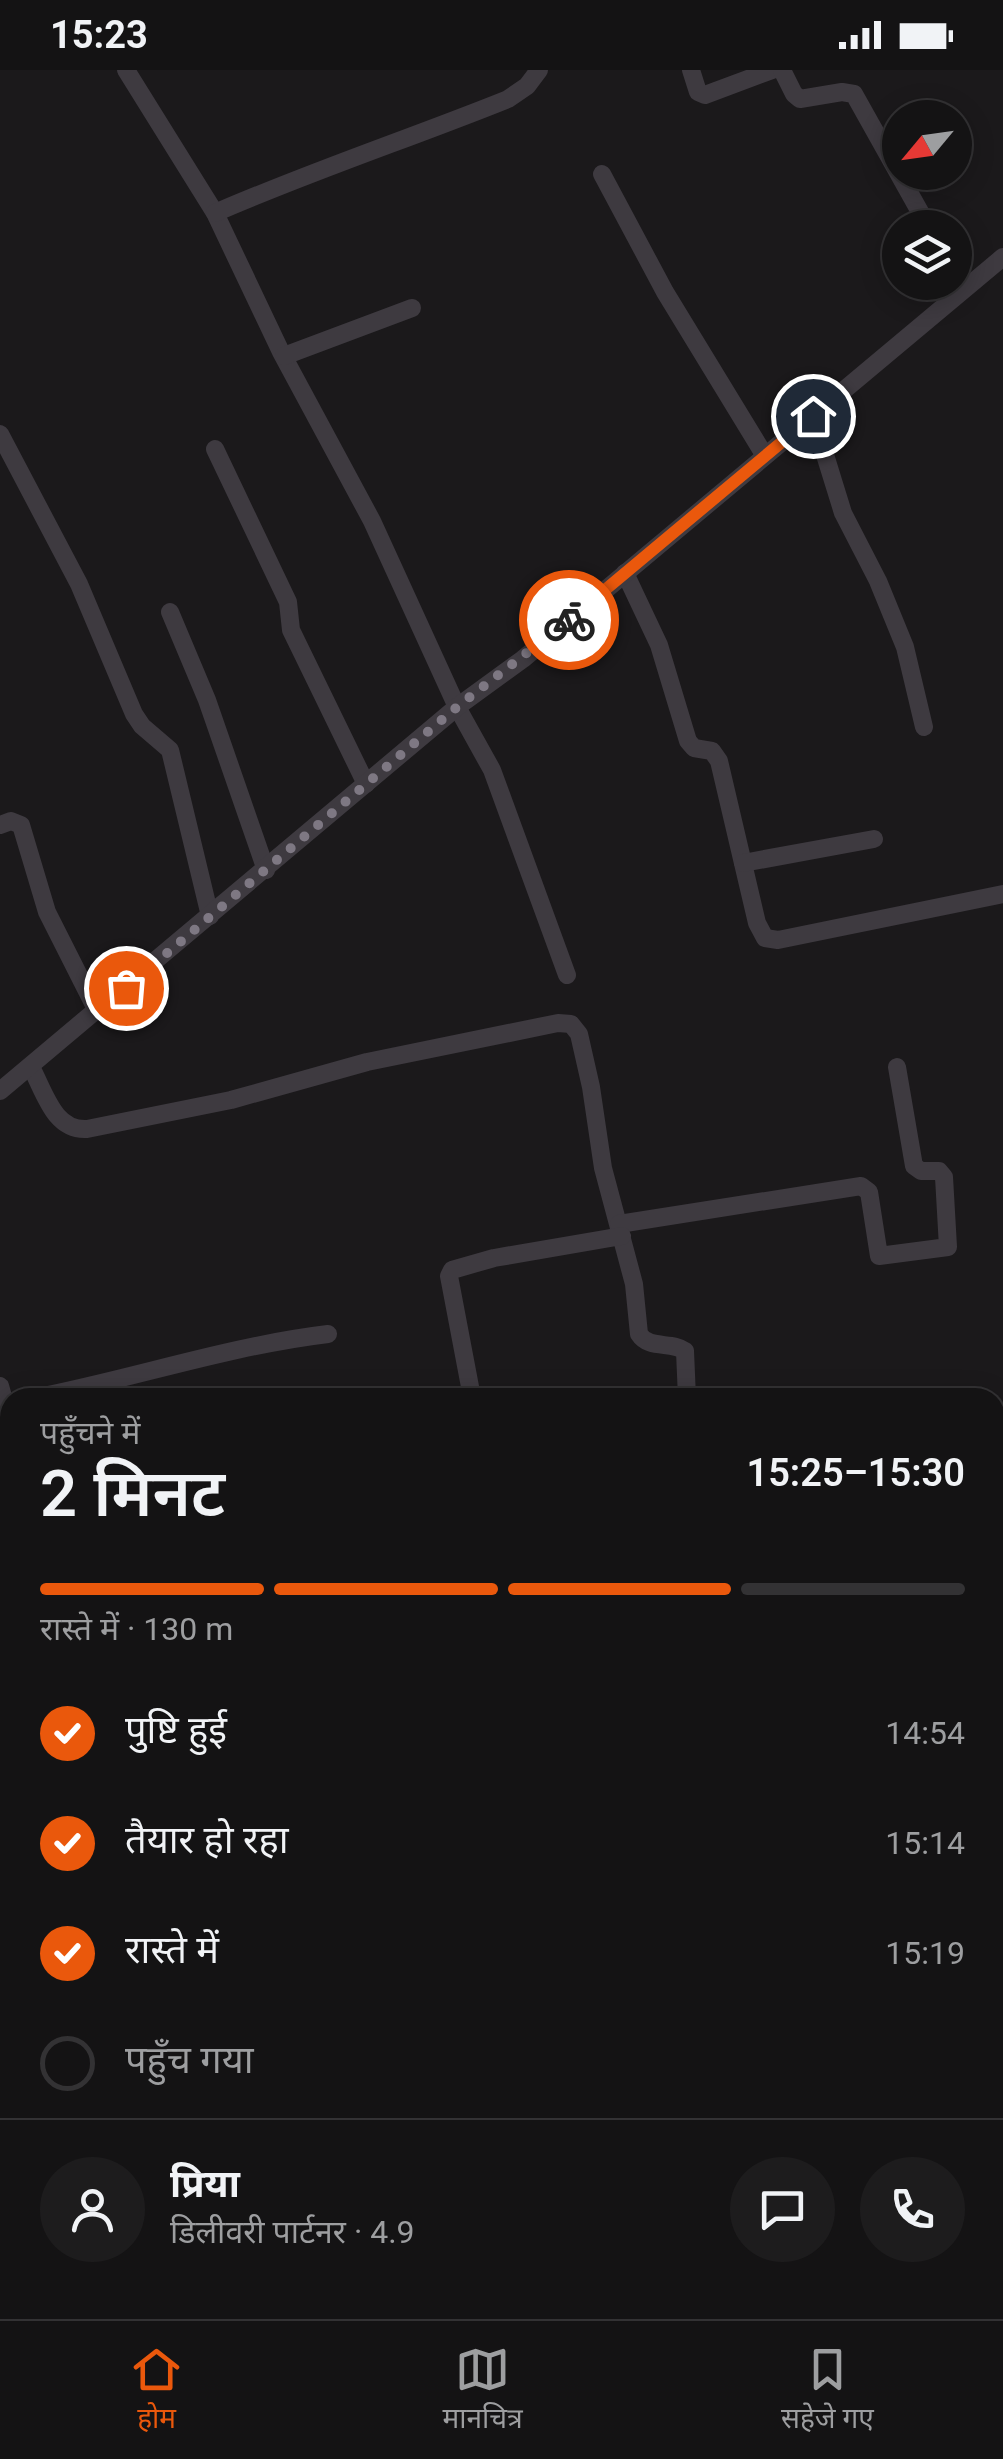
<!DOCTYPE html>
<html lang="hi">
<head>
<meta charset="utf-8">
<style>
  body { margin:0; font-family:Roboto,"Noto Sans Devanagari",sans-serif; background:#1d1c1d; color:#f1f3f6; height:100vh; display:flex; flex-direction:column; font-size:38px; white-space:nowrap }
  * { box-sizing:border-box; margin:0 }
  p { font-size:32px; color:#9d9ea0 }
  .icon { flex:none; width:55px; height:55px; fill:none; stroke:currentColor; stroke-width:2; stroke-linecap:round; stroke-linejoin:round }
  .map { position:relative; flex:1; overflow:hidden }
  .panel { position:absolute; left:0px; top:1318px; width:1005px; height:932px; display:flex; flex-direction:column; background:#141314; border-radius:30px 30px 0 0; box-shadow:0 5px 25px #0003,0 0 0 2px #333234 }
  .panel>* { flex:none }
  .needle { width:65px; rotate:241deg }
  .controls { position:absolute; left:882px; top:30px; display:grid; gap:20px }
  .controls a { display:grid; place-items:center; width:90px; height:90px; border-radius:50%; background:#141314; box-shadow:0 5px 25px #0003,0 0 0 2px #333234; font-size:50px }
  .pin { position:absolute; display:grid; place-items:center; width:85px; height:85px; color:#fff; margin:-42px; border:5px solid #fff; border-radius:50%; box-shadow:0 2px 10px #0007 }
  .courier { position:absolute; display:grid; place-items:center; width:100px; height:100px; margin:-50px; border:8px solid #ea580c; border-radius:50%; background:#fff; color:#222; box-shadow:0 2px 12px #0007 }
  .overview em { font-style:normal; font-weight:600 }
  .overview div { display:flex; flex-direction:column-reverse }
  .overview { display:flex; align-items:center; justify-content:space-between; height:170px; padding:0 40px }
  h1 { font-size:65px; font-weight:600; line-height:75px }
  .bar { display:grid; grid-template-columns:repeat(4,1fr); gap:15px 10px; align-content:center; height:120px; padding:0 40px }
  .bar i { height:12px; border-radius:8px; background:#333234 }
  .bar .selected { background:#ea580c }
  .bar p { grid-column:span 4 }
  .line { display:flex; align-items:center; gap:25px; padding:0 40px; border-top:2px solid #333234 }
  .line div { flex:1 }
  .round { display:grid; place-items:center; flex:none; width:105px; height:105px; border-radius:52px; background:#1d1c1d }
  ol { padding:0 40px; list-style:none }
  li { display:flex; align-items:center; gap:30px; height:110px }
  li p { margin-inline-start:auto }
  li .icon { padding:10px; border-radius:50%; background:#ea580c; color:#fff; stroke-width:4 }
  li:last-child { color:#9d9ea0 }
  li i { width:55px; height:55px; border:5px solid #333234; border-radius:50% }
  .status { display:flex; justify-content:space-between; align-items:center; height:70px; padding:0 50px; background:#141314; direction:ltr }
  .status svg { height:28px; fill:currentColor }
  .tabs { display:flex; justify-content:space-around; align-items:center; height:140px; border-top:2px solid #333234; background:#141314; font-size:28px; color:#9d9ea0 }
  .tabs a { display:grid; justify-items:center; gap:5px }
  .tabs .selected { color:#ea580c }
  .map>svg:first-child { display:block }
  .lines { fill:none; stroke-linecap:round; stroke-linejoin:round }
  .minor { stroke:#3e3a40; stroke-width:18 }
  .done { stroke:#7e7883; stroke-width:10; stroke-dasharray:0 18 }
  .route { stroke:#ea580c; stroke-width:12 }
</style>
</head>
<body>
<div class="status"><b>15:23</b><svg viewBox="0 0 49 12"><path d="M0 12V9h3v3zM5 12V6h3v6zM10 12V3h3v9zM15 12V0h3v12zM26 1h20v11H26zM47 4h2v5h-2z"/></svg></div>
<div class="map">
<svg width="1003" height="2249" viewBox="0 0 1003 2249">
  <rect width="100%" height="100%" fill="#1b191b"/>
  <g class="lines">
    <g class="minor">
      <polyline points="126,0 215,143 281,282 372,451 457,637 492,700 567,905"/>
      <polyline points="691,0 698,22 705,25 772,0"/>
      <polyline points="782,0 794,24 800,29 842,22 854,24 929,158"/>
      <polyline points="602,104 665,222 765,386"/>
      <path d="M215,143c96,-42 196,-75 293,-114l19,-13 12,-16"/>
      <polyline points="284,286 412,238"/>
      <polyline points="813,346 843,443 878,511 905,577 924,657"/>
      <polyline points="0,364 79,514 134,644 142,656 170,680 210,846"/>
      <polyline points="215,379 288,532 291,560 366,714"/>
      <polyline points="625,503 659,575 688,671 694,678 712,681 719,691 757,853 765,868 778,870 1003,824"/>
      <polyline points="170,542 207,630 266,800"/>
      <polyline points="0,755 11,751 21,755 47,842 97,941"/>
      <polyline points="743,793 874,769"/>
      <path d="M31,997c14,26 23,64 56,62l144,-29 136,-38 191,-39 13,1 8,10 12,53 12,81 31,116 5,50c10,16 33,7 46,17l2,47"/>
      <polyline points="0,1021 457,637 523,589 1003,187"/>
      <polyline points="619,1154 861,1116 869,1122 879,1186 948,1177 944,1107 939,1101 921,1101 914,1096 897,997"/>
      <polyline points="0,1316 10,1351"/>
      <polyline points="471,1322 449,1206 452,1200 494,1188 622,1166"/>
      <path d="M33,1328c99,-19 195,-52 295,-64"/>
      <polyline points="9,1648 10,1648"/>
      <polyline points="995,2099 1003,2113"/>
      <polyline points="995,2164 1003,2157"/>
      <polyline points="995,2184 1003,2177"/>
      <polyline points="307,2240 309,2249"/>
      <polyline points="897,2249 907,2240"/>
      <polyline points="920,2249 930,2240"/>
    </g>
  </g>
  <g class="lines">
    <polyline class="done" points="126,918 457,637 569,550"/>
    <polyline class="route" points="569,550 813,346"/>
  </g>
</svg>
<div class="controls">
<a><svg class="needle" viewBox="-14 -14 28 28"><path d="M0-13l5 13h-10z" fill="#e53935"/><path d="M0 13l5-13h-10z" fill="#9d9ea0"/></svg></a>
<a><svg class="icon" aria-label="layers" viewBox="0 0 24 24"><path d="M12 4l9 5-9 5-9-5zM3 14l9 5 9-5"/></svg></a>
</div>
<div class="pin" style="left:126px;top:918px;background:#ea580c"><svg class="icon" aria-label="bag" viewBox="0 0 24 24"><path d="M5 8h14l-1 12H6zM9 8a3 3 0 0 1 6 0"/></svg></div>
<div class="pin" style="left:813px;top:346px;background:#1f2937"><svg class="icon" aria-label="home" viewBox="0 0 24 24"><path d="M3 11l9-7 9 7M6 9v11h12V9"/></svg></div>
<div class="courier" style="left:569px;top:550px"><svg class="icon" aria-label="bike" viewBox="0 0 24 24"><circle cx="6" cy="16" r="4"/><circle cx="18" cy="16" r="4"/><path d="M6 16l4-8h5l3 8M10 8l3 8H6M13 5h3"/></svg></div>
<section class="panel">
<div class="overview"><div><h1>2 मिनट</h1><p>पहुँचने में</p></div><em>15:25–15:30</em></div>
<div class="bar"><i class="selected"></i><i class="selected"></i><i class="selected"></i><i></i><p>रास्ते में · 130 m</p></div>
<ol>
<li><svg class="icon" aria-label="check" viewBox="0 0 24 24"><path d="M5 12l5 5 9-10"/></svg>पुष्टि हुई<p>14:54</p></li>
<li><svg class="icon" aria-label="check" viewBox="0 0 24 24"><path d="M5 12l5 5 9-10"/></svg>तैयार हो रहा<p>15:14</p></li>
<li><svg class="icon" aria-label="check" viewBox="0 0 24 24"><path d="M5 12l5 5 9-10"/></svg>रास्ते में<p>15:19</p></li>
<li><i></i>पहुँच गया</li>
</ol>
<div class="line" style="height:180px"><a class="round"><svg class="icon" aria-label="person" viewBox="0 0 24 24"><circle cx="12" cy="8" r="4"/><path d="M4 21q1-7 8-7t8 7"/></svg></a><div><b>प्रिया</b><p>डिलीवरी पार्टनर · 4.9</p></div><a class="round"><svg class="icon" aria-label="chat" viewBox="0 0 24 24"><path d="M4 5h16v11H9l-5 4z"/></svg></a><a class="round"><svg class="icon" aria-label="phone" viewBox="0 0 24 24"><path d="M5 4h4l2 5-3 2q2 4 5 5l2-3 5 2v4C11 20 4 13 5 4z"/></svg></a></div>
</section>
</div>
<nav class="tabs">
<a class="selected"><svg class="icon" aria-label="home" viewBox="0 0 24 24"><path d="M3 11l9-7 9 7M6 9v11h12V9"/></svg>होम</a>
<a><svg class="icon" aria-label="map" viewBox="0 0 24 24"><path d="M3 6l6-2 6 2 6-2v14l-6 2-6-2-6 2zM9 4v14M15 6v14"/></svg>मानचित्र</a>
<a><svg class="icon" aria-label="saved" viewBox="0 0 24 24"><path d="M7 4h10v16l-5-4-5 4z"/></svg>सहेजे गए</a>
</nav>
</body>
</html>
